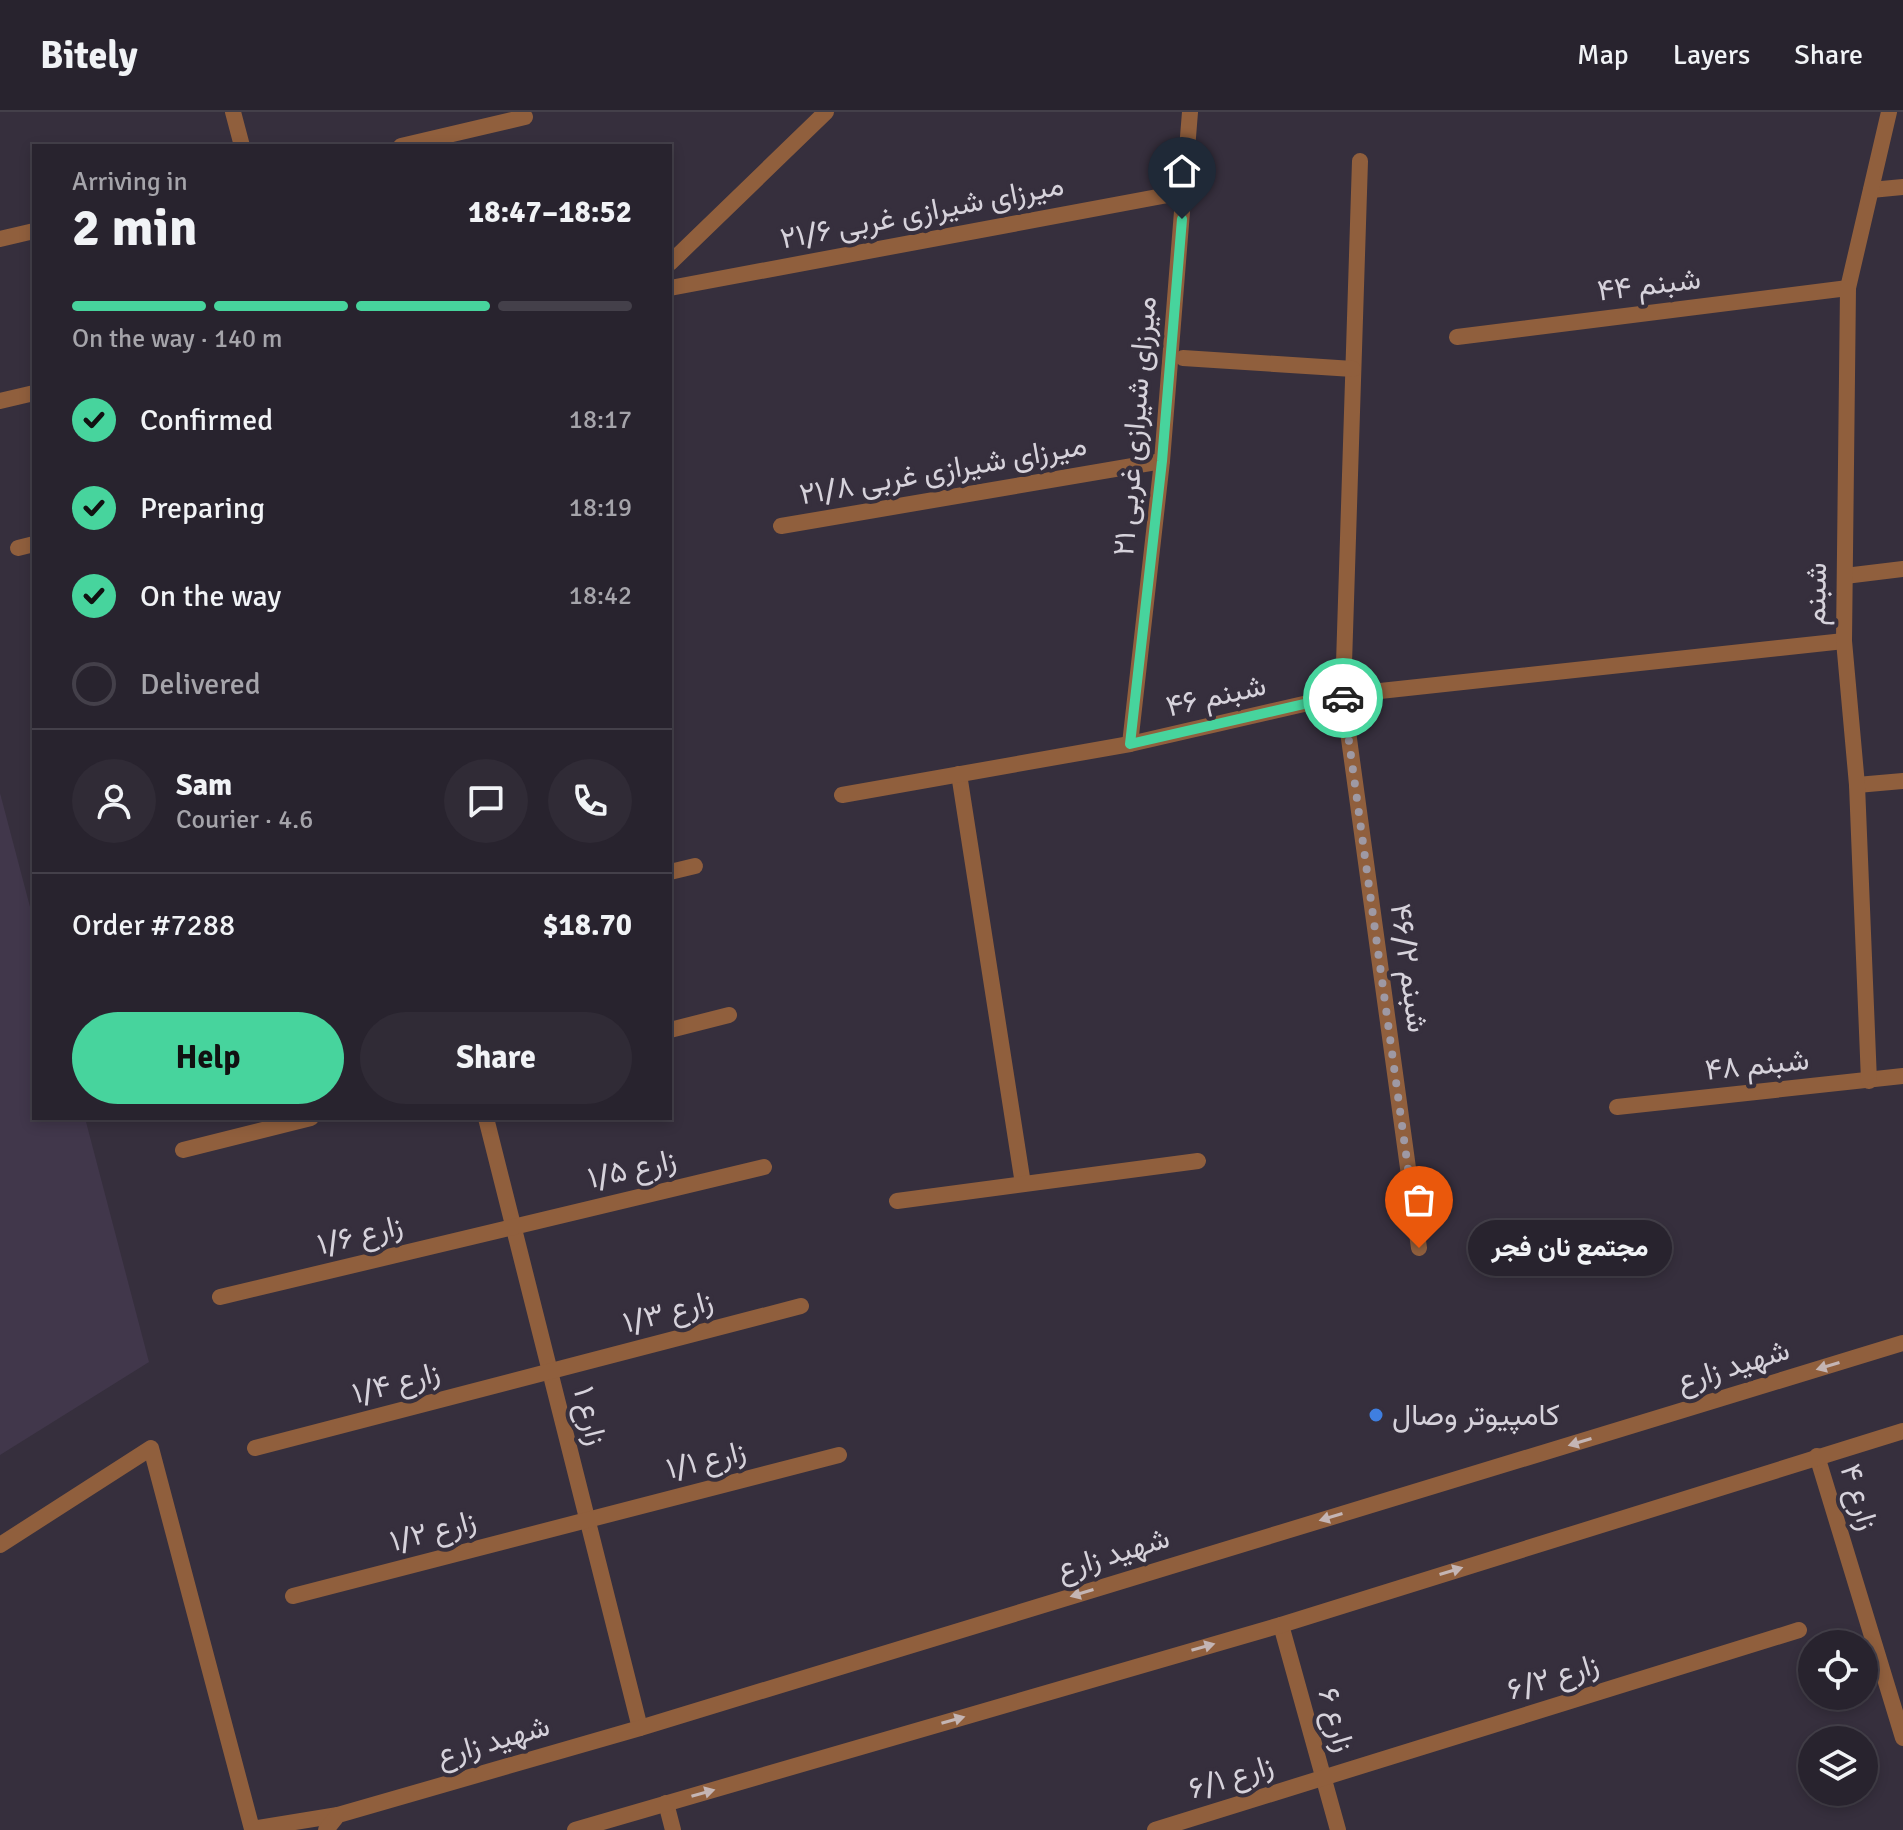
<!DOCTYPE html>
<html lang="en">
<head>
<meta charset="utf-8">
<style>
  body { margin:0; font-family:Signika,Vazirmatn,sans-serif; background:#302b36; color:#f1f3f6; height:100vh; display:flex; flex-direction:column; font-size:30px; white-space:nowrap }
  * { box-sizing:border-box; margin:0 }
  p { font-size:26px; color:#a5a4aa }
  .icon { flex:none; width:44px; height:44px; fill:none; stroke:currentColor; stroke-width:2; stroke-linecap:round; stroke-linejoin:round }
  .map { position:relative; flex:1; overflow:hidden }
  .drawer { position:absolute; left:32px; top:32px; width:640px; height:976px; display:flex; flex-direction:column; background:#28232e; border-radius:0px; box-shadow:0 4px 12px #0003,0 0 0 2px #44404a }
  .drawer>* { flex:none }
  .buttons { position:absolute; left:1798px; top:1518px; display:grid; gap:16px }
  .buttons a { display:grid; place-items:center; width:80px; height:80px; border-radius:50%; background:#28232e; box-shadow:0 4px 12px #0003,0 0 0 2px #44404a; font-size:40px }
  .pin { position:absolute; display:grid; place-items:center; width:68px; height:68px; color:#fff; margin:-82px -34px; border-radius:50% 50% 50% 0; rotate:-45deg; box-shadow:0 0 8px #0007 }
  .pin .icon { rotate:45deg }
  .courier { position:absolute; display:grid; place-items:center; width:80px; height:80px; margin:-40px; border:6px solid #47d49d; border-radius:50%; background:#fff; color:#222; box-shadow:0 2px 10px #0007 }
  .bubble { position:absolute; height:56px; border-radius:28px; background:#28232e; box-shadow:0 4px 12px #0003,0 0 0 2px #44404a; font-size:26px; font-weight:800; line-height:56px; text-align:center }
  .headline em { font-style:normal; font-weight:800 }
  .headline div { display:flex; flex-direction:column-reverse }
  .headline { display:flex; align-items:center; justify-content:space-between; height:136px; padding:0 40px }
  h1 { font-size:52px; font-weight:800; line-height:60px }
  .bar { display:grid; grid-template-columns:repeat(4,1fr); gap:12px 8px; align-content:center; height:96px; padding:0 40px }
  .bar i { height:10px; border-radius:6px; background:#44404a }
  .bar .selected { background:#47d49d }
  .bar p { grid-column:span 4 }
  .line { display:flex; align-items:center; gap:20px; padding:0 40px; border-top:2px solid #44404a }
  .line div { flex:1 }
  .round { display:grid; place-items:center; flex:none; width:84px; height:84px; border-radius:42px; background:#302b36 }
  ol { padding:0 40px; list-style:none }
  li { display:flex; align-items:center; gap:24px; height:88px }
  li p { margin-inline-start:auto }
  li .icon { padding:8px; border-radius:50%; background:#47d49d; color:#111; stroke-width:4 }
  li:last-child { color:#a5a4aa }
  li i { width:44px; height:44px; border:4px solid #44404a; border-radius:50% }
  .cta { display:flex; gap:16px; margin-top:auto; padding:16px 40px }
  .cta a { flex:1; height:92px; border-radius:48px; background:#47d49d; color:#111; font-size:32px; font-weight:800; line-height:92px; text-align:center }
  .cta a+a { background:#302b36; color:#f1f3f6 }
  header { display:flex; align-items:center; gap:48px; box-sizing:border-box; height:112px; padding:0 40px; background:#28232e; border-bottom:2px solid #44404a }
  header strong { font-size:38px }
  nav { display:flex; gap:44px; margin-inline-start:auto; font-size:28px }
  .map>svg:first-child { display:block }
  .built { fill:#41374b }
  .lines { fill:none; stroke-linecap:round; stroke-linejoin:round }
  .service { stroke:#905f3d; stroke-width:16 }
  .minor { stroke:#905f3d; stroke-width:16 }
  .tertiary { stroke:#905f3d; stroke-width:16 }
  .oneway { fill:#c4b5b4 }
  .done { stroke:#9e99a4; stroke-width:8; stroke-dasharray:0 14.4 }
  .route { stroke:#47d49d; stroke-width:10 }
  .shop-dot { fill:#3f7fe0; stroke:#362f3d; stroke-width:3 }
  .labels { text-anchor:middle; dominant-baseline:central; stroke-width:8; stroke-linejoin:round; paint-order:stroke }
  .street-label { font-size:30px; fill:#d6d2db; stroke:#362f3d }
  .poi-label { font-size:30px; fill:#d6d2db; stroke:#362f3d; text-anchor:start }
</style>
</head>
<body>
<header>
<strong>Bitely</strong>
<nav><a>Map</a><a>Layers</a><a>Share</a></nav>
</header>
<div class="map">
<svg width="1903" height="1718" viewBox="0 0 1903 1718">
  <rect width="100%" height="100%" fill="#362f3d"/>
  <polygon class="built" points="0,681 34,810 34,1006 85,1006 149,1250 0,1343"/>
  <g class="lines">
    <polyline class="service" points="0,1433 151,1336 252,1717 338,1703"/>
    <g class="minor">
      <polyline points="233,0 242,34"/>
      <polyline points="401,34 525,5"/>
      <polyline points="1360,49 1343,583 1419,1136"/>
      <polyline points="1871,78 1903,75"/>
      <polyline points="0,127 34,119"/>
      <polyline points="670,151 826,0"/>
      <polyline points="670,176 1184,80"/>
      <polyline points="1457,225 1848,176"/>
      <polyline points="1183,246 1353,257"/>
      <polyline points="0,289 34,281"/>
      <polyline points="781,414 1162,349"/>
      <polyline points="18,436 34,432"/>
      <polyline points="1845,464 1903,457"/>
      <polyline points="1130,632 1162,349 1190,0"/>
      <polyline points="959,662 1023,1072"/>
      <polyline points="1857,673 1903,669"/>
      <polyline points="842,683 1130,632 1343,583 1844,529"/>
      <polyline points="670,760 695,754"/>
      <polyline points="670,918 729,903"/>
      <polyline points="1617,995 1903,964"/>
      <polyline points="486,1006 640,1616"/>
      <polyline points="183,1038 311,1006"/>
      <polyline points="897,1089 1198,1049"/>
      <polyline points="220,1185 764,1055"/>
      <polyline points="255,1336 801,1194"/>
      <polyline points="1817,1344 1903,1626"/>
      <polyline points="293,1484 839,1343"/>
      <polyline points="1281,1513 1338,1718"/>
      <polyline points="666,1691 673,1718"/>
      <polyline points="1155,1718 1799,1518"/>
    </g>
    <g class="tertiary">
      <polyline points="1869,969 1857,673 1844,529 1848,176 1889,0"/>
      <polyline points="326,1718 338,1703 640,1616 1903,1231"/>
      <polyline points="575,1718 1281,1513 1903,1319"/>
    </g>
  </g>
  <defs><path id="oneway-solid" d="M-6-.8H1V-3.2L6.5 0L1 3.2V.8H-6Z" transform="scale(2)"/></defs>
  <g class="oneway">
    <use href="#oneway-solid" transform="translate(1828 1254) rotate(163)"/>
    <use href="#oneway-solid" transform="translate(1580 1330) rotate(163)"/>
    <use href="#oneway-solid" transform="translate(1331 1405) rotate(163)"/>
    <use href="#oneway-solid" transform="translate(1451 1459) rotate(-17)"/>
    <use href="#oneway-solid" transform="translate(1082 1481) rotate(163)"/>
    <use href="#oneway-solid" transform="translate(1203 1535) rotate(-16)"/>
    <use href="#oneway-solid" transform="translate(953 1608) rotate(-16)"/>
    <use href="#oneway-solid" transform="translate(703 1681) rotate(-16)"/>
  </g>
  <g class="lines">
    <polyline class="done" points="1343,586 1419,1136"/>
    <polyline class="route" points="1182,107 1162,349 1130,632 1343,583 1343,586"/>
  </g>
  <circle class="shop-dot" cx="1376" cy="1303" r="8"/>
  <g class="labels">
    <g class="street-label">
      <text transform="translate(922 100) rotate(-11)">۲۱/۶ میرزای شیرازی غربی</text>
      <text transform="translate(1649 173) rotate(-7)">شبنم ۴۴</text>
      <text transform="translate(1135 314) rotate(-85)">۲۱ میرزای شیرازی غربی</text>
      <text transform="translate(943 358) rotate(-10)">۲۱/۸ میرزای شیرازی غربی</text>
      <text transform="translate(1816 482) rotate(-89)">شبنم</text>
      <text transform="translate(1216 584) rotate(-13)">۴۶ شبنم</text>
      <text transform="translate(1409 856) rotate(82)">۴۶/۲ شبنم</text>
      <text transform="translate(1757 953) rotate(-6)">۴۸ شبنم</text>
      <text transform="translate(632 1057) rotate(-13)">۱/۵ زارع</text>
      <text transform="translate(360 1123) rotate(-14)">۱/۶ زارع</text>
      <text transform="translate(668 1200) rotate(-15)">۱/۳ زارع</text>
      <text transform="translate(1733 1254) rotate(-17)">شهید زارع</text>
      <text transform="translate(396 1271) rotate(-15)">۱/۴ زارع</text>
      <text transform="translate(590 1304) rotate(76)">۱ زارع</text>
      <text transform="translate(706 1348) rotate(-14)">۱/۱ زارع</text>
      <text transform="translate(1859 1385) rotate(73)">۴ زارع</text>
      <text transform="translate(433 1419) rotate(-15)">۱/۲ زارع</text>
      <text transform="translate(1113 1442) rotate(-17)">شهید زارع</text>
      <text transform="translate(1553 1565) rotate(-17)">۶/۲ زارع</text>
      <text transform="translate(1336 1608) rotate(74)">۶ زارع</text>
      <text transform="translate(493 1629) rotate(-16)">شهید زارع</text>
      <text transform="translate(1231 1665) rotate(-17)">۶/۱ زارع</text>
    </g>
    <g class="poi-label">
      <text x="1392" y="1303">کامپیوتر وصال</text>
    </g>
  </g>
</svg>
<div class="buttons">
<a><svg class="icon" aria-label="locate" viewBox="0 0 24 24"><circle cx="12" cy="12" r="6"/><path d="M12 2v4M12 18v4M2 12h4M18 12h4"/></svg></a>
<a><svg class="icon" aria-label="layers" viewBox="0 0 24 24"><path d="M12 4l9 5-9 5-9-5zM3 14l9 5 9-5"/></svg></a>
</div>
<div class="pin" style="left:1419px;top:1136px;background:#ea580c"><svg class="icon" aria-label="bag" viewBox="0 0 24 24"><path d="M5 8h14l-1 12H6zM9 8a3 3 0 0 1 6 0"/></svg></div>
<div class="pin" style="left:1182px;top:107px;background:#1f2937"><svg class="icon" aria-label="home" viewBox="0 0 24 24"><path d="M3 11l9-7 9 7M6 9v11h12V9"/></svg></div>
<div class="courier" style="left:1343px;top:586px"><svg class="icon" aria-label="car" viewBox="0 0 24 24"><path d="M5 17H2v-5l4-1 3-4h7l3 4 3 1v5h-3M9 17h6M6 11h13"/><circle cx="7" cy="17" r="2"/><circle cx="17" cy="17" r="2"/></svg></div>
<div class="bubble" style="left:1468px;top:1108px;width:204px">مجتمع نان فجر</div>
<section class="drawer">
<div class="headline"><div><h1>2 min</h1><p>Arriving in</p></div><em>18:47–18:52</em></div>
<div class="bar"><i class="selected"></i><i class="selected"></i><i class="selected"></i><i></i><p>On the way · 140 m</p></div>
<ol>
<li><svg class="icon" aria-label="check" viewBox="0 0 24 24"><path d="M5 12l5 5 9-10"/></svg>Confirmed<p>18:17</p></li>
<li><svg class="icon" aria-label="check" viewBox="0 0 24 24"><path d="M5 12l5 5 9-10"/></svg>Preparing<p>18:19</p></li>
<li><svg class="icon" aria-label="check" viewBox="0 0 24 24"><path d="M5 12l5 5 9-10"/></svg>On the way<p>18:42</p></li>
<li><i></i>Delivered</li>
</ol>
<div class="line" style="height:144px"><a class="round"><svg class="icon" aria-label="person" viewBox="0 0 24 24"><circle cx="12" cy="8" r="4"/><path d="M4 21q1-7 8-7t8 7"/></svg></a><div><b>Sam</b><p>Courier · 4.6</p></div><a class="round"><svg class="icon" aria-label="chat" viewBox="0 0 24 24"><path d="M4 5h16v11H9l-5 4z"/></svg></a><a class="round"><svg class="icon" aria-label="phone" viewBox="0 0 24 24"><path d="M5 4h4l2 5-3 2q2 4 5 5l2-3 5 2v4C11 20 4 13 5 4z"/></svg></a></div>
<div class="line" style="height:104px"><div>Order #7288</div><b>$18.70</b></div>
<div class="cta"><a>Help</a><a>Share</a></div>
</section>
</div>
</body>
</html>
